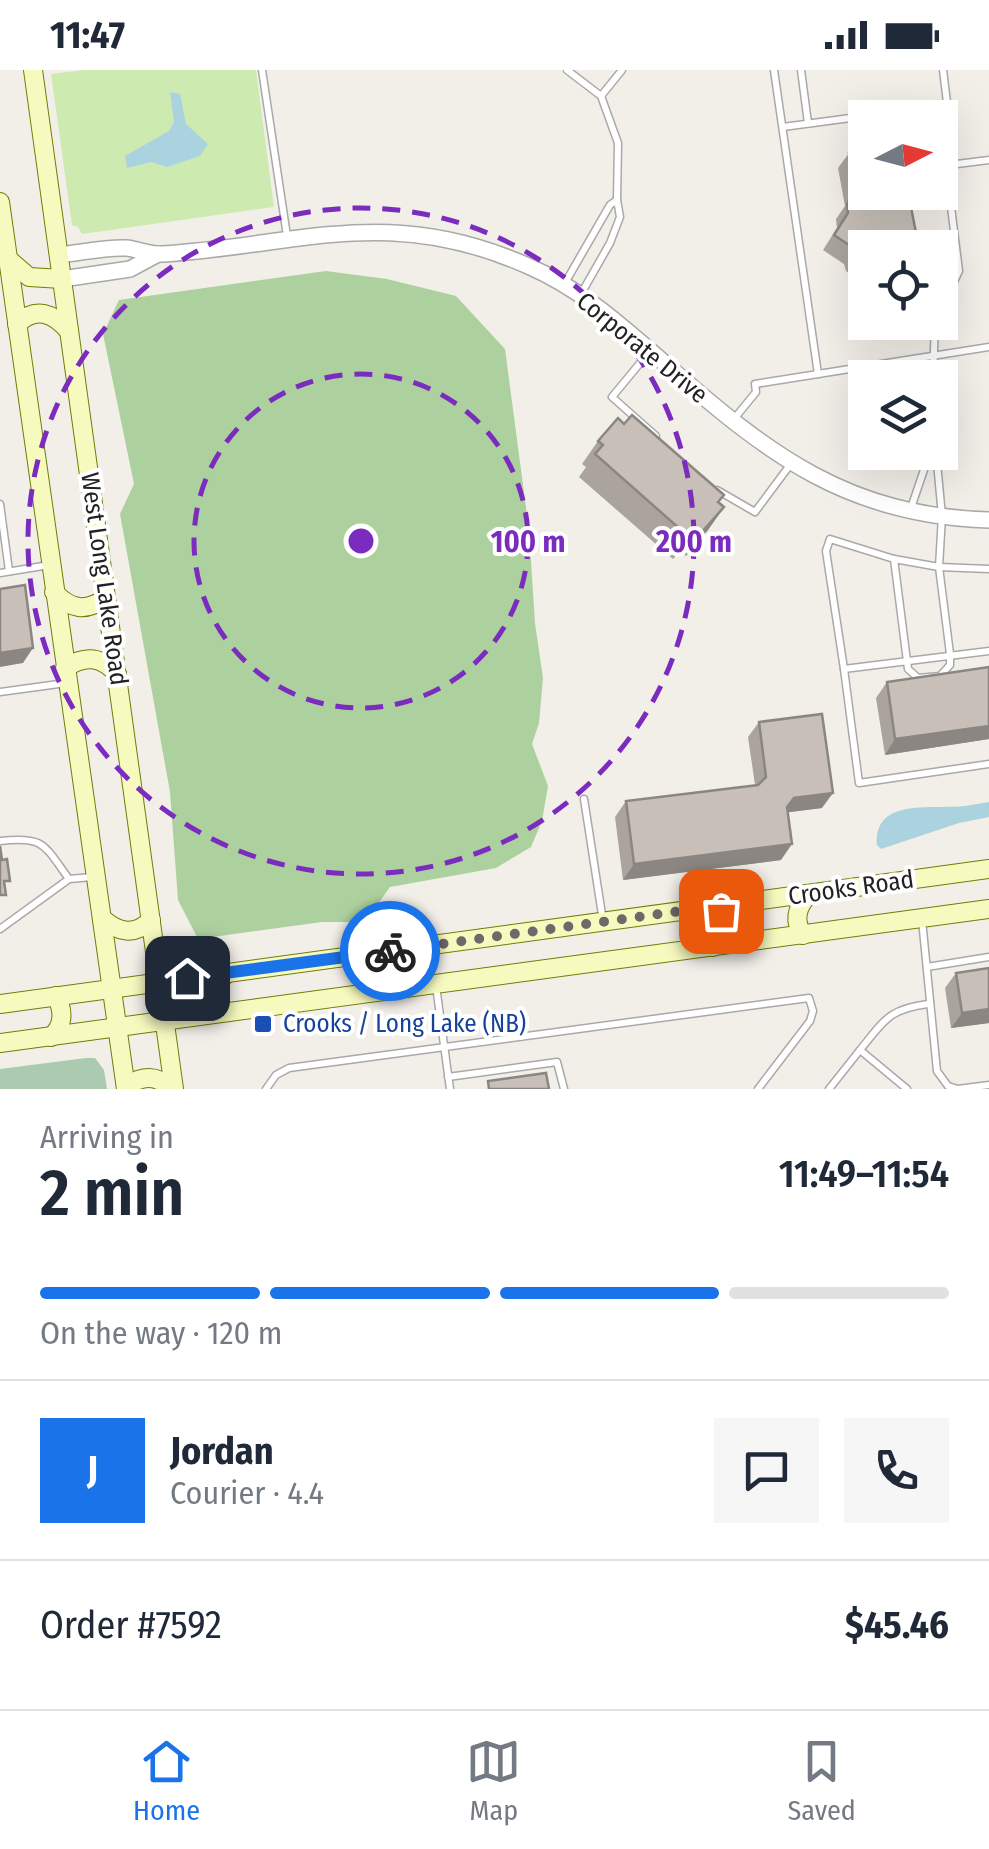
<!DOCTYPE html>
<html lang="en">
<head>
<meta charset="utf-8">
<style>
  body { margin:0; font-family:"Fira Sans Condensed",sans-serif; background:#f6f6f7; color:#1f2937; height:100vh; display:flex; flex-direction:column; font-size:38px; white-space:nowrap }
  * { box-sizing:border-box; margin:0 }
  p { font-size:32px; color:#747a83 }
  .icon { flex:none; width:55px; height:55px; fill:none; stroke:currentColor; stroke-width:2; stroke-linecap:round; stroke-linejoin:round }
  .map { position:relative; height:1019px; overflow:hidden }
  .sheet { display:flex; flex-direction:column; background:#fff; flex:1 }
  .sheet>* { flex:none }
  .needle { width:65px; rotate:84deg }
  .buttons { position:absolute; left:848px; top:30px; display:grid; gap:20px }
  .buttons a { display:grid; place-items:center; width:110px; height:110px; border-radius:0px; background:#fff; box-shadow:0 10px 40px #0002; font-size:50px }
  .pin { position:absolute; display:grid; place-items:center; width:85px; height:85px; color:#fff; margin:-42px; border-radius:20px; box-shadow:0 5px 15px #0006 }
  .courier { position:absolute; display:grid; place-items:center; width:100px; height:100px; margin:-50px; border:8px solid #1a73e8; border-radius:50%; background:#fff; color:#222; box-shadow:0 2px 12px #0007 }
  .headline em { font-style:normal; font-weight:600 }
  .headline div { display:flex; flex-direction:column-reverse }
  .headline { display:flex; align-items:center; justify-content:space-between; height:170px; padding:0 40px }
  h1 { font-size:65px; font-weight:600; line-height:75px }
  .bar { display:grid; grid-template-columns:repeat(4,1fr); gap:15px 10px; align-content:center; height:120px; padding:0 40px }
  .bar i { height:12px; border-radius:8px; background:#e0e1e3 }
  .bar .current { background:#1a73e8 }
  .bar p { grid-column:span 4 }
  .line { display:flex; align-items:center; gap:25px; padding:0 40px; border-top:2px solid #e0e1e3 }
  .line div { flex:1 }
  .round { display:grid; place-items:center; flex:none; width:105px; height:105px; border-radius:0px; background:#f6f6f7 }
  .status { display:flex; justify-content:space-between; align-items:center; height:70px; padding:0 50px; background:#fff; direction:ltr }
  .status svg { height:28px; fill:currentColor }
  .tabs { display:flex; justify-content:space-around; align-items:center; height:140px; border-top:2px solid #e0e1e3; background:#fff; font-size:28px; color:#747a83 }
  .tabs a { display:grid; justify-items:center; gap:5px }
  .tabs .current { color:#1a73e8 }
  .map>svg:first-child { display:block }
  .grass { fill:#cdebb0 }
  .forest { fill:#add19e }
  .cemetery { fill:#aacbaf }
  .water { fill:#aad3df }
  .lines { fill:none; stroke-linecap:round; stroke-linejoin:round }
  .service-casing { stroke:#a9a9a9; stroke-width:9 }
  .tertiary-casing { stroke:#a9a9a9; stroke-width:18 }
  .secondary-casing { stroke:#707d05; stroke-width:20 }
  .service { stroke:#fff; stroke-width:6 }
  .tertiary { stroke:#fff; stroke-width:15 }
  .secondary { stroke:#f7fabf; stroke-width:18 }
  .wall { fill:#aba49e }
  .shaded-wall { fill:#8b8681 }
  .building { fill:#c7bfb8; stroke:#8b8681; stroke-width:2.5 }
  .done { stroke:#6b6a68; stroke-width:10; stroke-dasharray:0 18 }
  .route { stroke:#1a73e8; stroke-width:12 }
  .ring { fill:none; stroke:#7b2cbf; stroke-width:5; stroke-dasharray:18 12 }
  .transit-dot { fill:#1a4fb4; stroke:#fff; stroke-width:4 }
  .labels { text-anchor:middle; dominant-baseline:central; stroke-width:8; stroke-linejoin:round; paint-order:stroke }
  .street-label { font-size:25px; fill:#222; stroke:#fff }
  .transit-label { font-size:25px; fill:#164399; stroke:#fff; text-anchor:start }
  .centre { fill:#7b2cbf; stroke:#fff; stroke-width:5 }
  .ring-label { font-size:30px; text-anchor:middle; font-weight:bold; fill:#7b2cbf; stroke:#fff; stroke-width:8; stroke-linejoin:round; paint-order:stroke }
</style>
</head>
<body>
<div class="status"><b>11:47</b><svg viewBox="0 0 49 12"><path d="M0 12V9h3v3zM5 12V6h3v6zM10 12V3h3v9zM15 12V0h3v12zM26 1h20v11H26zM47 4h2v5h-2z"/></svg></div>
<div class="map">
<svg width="989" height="1019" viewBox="0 0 989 1019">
  <rect width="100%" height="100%" fill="#f2efe9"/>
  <polygon class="grass" points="84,0 256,0 274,137 82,164 78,157 72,155 51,4"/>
  <polygon class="forest" points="326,201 387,209 456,226 505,279 529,460 535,553 543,608 539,653 532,674 548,716 542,751 531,777 496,798 390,817 365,852 322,852 198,869 178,830 170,722 120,444 134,414 103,264 119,230"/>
  <polygon class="cemetery" points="86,988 95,988 104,1000 107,1019 0,1019 0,999"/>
  <g class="water">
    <polygon points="170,22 180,24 186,54 208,74 200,86 167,97 151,92 127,98 125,86 169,61 174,52"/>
    <path d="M989,732v15l-30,6 -78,26 -4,-4c-4,-49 58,-35 88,-39 8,-1 16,-3 24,-4z"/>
  </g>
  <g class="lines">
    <g class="service-casing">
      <g id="service">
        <polyline points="262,0 287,166"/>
        <polyline points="567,0 601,26 618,73 617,130 620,147 610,173 581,224"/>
        <polyline points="801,0 808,53"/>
        <polyline points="601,26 622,0"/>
        <polyline points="783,57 948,35"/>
        <polyline points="949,95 989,90"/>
        <polyline points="565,213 610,135 617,130"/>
        <polyline points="940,241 959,201 947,105 952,73 943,0"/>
        <polyline points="650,281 612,327 656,366"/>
        <polyline points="818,304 989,277"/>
        <polyline points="933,308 935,252"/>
        <polyline points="734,349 756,322 755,314 818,304 774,0"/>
        <polyline points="936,382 942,446 939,497 989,499"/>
        <polyline points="717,420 755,442 790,395"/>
        <polyline points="0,434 9,501"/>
        <polyline points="911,438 930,382"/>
        <polygon points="894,489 939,497 950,584 950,595 940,606 918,608 908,599"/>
        <polyline points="0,503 49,495"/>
        <polyline points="989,581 844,599 859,713 989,694"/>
        <polyline points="844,599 826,481 830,469 894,489"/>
        <polyline points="0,622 66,613"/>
        <polyline points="584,729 603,851"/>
        <path d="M0,771c45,-5 44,4 69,38"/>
        <polyline points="922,850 937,1001 948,1016 958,1019 989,1015"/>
        <polyline points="0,859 69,809 92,807"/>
        <polyline points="927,897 989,887"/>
        <polyline points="436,916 450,1019"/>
        <path d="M860,980c24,-29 28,-41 68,-46"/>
        <polyline points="448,1007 557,992 564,1019"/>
        <polyline points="266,1019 276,1005 289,998 809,928 813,941 810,951 758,1019"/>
        <polyline points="829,1019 860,980 907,1019"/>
      </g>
    </g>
    <g class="tertiary-casing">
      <g id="tertiary">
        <path d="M58,185c22,-2 46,-8 68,-7 12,1 24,7 37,6 139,-9 226,-50 365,12 54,23 97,63 141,101 100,88 180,149 320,153"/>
        <polyline points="62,209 130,199 158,184"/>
      </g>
    </g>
    <g class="secondary-casing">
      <g id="secondary">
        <polyline points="33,0 174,1019"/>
        <polyline points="0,132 126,1019"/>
        <polyline points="8,189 29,207 62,209"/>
        <path d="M17,254c19,-18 36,-11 52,7"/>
        <path d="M54,522c17,18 32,20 52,6"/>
        <path d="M65,598c20,-13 36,-12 52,6"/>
        <path d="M102,848c16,15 33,18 49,2"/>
        <path d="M803,865c-10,-15 -6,-28 6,-41"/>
        <path d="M713,877c12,-13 14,-26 4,-40"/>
        <polyline points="0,934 989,799"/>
        <path d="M223,942c-10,-13 -9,-28 4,-39"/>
        <path d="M51,967c13,-11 13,-26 5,-41"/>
        <polyline points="0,973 989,839"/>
        <path d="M126,1016c16,-10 31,-12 45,3"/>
      </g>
    </g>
    <use href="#service" class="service"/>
    <use href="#tertiary" class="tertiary"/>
    <use href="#secondary" class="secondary"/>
  </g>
  <g class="wall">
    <polygon points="849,83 865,178 865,238 860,211 846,201 844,194 823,180 837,158 836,149 845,136 838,98"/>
    <polygon points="598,371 719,432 724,437 708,460 686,486 680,481 673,489 579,407 586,397 582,394"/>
    <polygon points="989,597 989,669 885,685 876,628 887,612"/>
    <polygon points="759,652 822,738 788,742 781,790 623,810 615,747 626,731 755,715 748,667"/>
    <polygon points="956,903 989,953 951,958 945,918"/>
  </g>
  <g class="shaded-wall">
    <polygon points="724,437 708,460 686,486 701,463"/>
    <polygon points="33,578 23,593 0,597 0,583"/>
    <polygon points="989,656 989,669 885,685 895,669"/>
    <polygon points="833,723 822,738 783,743 794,728"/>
    <polygon points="792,774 781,790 623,810 634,794"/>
    <polygon points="989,939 989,953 951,958 962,943"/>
  </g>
  <g class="building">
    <polygon points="865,80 865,122 908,122 919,178 865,178 865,192 857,186 855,179 834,165 848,143 847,134 855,120 849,83"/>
    <polygon points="632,345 724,425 718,432 724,437 701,463 696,459 689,467 595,384 603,375 598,371 618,348 624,354"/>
    <polygon points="25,515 33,578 0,583 0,519"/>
    <polygon points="989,597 989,656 895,669 887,612"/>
    <polygon points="822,644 833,723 794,728 787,737 792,774 634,794 626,731 758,715 766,707 759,652"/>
    <polygon points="0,776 2,790 7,789 10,811 4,811 6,825 0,825"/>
    <polygon points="989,898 989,939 962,943 956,903"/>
    <polygon points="546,1003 549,1019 489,1019 488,1011"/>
  </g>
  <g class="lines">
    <polyline class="done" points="390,881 718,836 721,841"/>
    <polyline class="route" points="187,908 390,881"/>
  </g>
  <g class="ring">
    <circle cx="361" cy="471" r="167"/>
    <circle cx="361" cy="471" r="333"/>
  </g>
  <rect class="transit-dot" x="253" y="944" width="20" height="20" rx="5"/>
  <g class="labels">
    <g class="street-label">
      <text transform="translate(642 278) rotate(39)">Corporate Drive</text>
      <text transform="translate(104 509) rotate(82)">West Long Lake Road</text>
      <text transform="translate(851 818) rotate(-8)">Crooks Road</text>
    </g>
    <g class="transit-label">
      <text x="283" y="954">Crooks / Long Lake (NB)</text>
    </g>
  </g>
  <circle cx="361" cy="471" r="15" class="centre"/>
  <g class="ring-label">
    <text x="528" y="482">100 m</text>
    <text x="694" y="482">200 m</text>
  </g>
</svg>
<div class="buttons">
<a><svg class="needle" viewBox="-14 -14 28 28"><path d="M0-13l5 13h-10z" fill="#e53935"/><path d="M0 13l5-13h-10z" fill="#747a83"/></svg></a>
<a><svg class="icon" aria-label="locate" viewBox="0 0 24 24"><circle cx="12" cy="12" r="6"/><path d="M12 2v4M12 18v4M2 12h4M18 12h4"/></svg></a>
<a><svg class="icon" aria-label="layers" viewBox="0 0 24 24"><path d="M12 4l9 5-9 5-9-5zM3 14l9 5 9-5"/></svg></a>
</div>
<div class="pin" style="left:721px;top:841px;background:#ea580c"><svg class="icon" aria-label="bag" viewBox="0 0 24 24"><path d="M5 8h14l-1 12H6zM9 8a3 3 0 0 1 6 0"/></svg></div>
<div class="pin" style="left:187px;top:908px;background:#1f2937"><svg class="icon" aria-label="home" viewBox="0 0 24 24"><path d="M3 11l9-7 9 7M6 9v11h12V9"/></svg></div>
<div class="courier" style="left:390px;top:881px"><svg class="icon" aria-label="bike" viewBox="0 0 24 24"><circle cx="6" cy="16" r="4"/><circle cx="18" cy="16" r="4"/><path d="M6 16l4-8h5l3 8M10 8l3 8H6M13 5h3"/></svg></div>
</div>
<section class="sheet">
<div class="headline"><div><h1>2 min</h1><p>Arriving in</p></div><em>11:49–11:54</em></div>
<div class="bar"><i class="current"></i><i class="current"></i><i class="current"></i><i></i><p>On the way · 120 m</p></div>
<div class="line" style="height:180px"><b class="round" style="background:#1a73e8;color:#fff">J</b><div><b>Jordan</b><p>Courier · 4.4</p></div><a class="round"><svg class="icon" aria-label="chat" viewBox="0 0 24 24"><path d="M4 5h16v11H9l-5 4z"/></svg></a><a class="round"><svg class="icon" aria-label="phone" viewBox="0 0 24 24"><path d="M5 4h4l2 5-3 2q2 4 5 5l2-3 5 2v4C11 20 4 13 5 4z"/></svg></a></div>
<div class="line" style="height:130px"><div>Order #7592</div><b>$45.46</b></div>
</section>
<nav class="tabs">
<a class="current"><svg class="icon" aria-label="home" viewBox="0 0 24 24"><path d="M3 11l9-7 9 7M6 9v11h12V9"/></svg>Home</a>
<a><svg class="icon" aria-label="map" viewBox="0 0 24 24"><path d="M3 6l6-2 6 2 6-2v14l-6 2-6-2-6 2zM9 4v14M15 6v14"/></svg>Map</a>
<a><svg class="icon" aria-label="saved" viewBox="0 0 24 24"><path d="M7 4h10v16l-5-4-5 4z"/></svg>Saved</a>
</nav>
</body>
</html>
